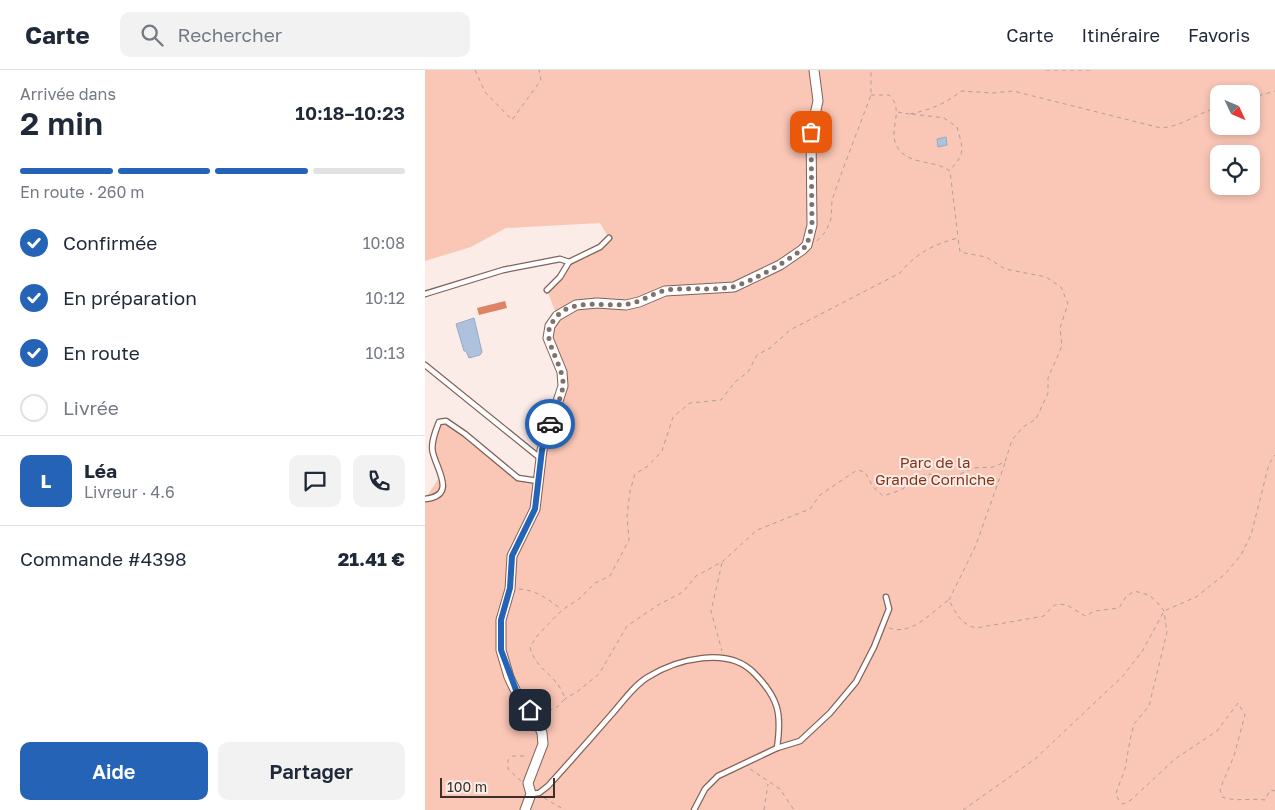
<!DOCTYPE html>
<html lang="fr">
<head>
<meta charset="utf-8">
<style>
  body { margin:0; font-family:"Golos Text",sans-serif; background:#f2f2f3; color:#1f2937; height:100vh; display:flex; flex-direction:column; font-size:19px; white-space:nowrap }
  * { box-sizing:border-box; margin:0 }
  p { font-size:16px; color:#747a83 }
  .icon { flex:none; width:28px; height:28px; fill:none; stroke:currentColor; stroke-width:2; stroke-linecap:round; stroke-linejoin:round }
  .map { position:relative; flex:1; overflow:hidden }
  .sheet { display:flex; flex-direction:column; background:#fff; width:425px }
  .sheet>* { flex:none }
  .needle { width:32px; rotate:134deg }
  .tools { position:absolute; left:785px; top:15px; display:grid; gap:10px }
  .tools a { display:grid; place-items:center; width:50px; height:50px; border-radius:10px; background:#fff; box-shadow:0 2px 8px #0003; font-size:25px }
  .scale { position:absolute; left:15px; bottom:12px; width:115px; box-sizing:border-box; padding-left:5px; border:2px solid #3d2f2a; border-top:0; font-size:14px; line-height:18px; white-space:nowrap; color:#3d2f2a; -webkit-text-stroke:4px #fbece7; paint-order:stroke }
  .pin { position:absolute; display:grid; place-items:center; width:42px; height:42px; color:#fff; margin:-21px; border-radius:10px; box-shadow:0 2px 8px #0006 }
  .courier { position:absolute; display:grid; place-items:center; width:50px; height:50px; margin:-25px; border:4px solid #2463b5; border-radius:50%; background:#fff; color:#222; box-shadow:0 1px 6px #0007 }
  .overview em { font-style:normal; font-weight:600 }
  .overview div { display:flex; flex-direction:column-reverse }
  .overview { display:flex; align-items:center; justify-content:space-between; height:85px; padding:0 20px }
  h1 { font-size:32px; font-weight:600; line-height:38px }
  .bar { display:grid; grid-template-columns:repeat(4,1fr); gap:8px 5px; align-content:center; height:60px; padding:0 20px }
  .bar i { height:6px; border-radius:4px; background:#e0e1e3 }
  .bar .active { background:#2463b5 }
  .bar p { grid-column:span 4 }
  .line { display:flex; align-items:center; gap:12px; padding:0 20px; border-top:1px solid #e0e1e3 }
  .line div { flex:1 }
  .round { display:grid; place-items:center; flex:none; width:52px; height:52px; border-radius:10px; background:#f2f2f3 }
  ol { padding:0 20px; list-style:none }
  li { display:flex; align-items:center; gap:15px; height:55px }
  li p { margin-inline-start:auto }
  li .icon { padding:5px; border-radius:50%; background:#2463b5; color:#fff; stroke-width:4 }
  li:last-child { color:#747a83 }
  li i { width:28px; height:28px; border:2px solid #e0e1e3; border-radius:50% }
  .action { display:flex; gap:10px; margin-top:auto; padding:10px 20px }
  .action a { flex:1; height:58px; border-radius:10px; background:#2463b5; color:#fff; font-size:20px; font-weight:600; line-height:58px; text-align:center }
  .action a+a { background:#f2f2f3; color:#1f2937 }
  header { display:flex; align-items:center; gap:30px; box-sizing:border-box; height:70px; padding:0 25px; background:#fff; border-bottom:1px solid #e0e1e3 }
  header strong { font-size:24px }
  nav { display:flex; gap:28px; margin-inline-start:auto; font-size:18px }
  .search { width:350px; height:45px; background:#f2f2f3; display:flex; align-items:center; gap:12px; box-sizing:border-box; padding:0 18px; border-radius:10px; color:#747a83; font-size:19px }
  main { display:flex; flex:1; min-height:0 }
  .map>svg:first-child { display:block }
  .green { fill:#fac6b6; fill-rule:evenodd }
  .water { fill:#de8366 }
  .building { fill:#aec2de; stroke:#96aac5 }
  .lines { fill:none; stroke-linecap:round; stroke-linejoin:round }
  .service-casing { stroke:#826258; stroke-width:7 }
  .minor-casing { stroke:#826258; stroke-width:11 }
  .path { stroke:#ae9f9a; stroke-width:1; stroke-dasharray:4 4; stroke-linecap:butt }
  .service { stroke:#fff; stroke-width:4.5 }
  .minor { stroke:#fff; stroke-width:9 }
  .done { stroke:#80716c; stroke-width:5; stroke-dasharray:0 9 }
  .route { stroke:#2463b5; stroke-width:6 }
  .labels { text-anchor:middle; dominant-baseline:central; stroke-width:4; stroke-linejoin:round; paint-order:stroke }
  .park-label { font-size:15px; fill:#843215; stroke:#fbece7 }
</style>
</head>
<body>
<header>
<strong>Carte</strong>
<div class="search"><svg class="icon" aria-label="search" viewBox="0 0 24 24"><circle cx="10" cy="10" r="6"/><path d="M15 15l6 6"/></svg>Rechercher</div>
<nav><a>Carte</a><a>Itinéraire</a><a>Favoris</a></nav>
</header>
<main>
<section class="sheet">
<div class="overview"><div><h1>2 min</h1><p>Arrivée dans</p></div><em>10:18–10:23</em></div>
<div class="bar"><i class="active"></i><i class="active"></i><i class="active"></i><i></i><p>En route · 260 m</p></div>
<ol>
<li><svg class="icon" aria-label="check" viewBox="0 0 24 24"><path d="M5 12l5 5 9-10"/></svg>Confirmée<p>10:08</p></li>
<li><svg class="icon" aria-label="check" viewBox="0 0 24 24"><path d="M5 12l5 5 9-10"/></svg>En préparation<p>10:12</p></li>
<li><svg class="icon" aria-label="check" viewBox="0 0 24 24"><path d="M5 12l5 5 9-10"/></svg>En route<p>10:13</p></li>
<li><i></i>Livrée</li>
</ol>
<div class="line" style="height:90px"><b class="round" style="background:#2463b5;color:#fff">L</b><div><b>Léa</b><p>Livreur · 4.6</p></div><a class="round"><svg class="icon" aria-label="chat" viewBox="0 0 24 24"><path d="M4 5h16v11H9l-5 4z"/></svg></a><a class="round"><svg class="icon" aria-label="phone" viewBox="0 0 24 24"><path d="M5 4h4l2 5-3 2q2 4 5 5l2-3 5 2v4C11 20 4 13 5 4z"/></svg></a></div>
<div class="line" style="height:65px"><div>Commande #4398</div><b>21.41 €</b></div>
<div class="action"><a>Aide</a><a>Partager</a></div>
</section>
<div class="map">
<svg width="850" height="740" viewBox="0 0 850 740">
  <rect width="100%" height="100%" fill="#fbece7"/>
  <path class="green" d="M0,0h389l1,9 6,-9h454v740h-850v-311l16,-24 -9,-24 7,-29 7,-1 72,57 17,3 28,-95 -15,-48 9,-22 -10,-26 13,-13 9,-15 19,-8 21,-16 -9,-15 -94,5 -35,19 -46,14zM794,24h32v32h-32zM794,84h32v32h-32z"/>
  <polygon class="water" points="80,231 82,238 54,245 52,238"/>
  <g class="building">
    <polygon points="521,67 522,75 513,77 512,69"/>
    <polygon points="49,248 57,282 55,285 44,288 41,281 39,281 31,254"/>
  </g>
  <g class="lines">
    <g class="service-casing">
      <g id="service">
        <polyline points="144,192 175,177 184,168"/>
        <polyline points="0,224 78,200 135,189 144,192 135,207 122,220"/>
        <polyline points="0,295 115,388"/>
        <path d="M0,429c32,-3 12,-29 8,-46 -3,-9 3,-23 6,-31l7,-1 19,13 53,44 20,3"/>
        <path d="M106,724l8,-1 9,-7c21,-23 42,-47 63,-71 11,-12 22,-29 37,-38 29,-18 80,-31 106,-4 25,25 28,41 23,75"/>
        <polyline points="269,740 280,719 293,706 352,678 375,671 405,643 431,612 449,577 464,539 461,527"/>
      </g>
    </g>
    <g class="minor-casing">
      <polyline id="minor" points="100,740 106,724 103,713 118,674 117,663 109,645 94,628 84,607 76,580 76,550 85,519 87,486 110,439 117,380 138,316 137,302 123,268 125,256 132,246 151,235 172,233 201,235 214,232 240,221 309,217 355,195 377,180 382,175 387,155 386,62 393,31 389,0"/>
    </g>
    <g class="path">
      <polyline points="50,0 60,22 87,50 116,10 114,0"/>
      <polyline points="621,0 666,0"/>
      <path d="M446,25h18c18,17 -5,37 11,56 13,14 35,9 50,20l8,66"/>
      <polyline points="826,28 850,21"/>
      <polyline points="473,42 484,44"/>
      <path d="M485,44c19,-4 36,-10 51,-23l32,2 20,-2 148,37c23,-2 36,-15 58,-21"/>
      <path d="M487,44l32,4 13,9c6,22 9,26 -7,43"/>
      <polyline points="392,171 401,161 406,149 407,130 418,99 446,25 446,0"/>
      <polyline points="297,493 286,541 297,581"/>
      <path d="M94,519c17,1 29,10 42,20"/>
      <polyline points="524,530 551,475 580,393"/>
      <path d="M464,558c24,8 42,-16 60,-28 7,13 11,24 27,28l68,-12 9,-10 5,-2 9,1 18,11 10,-5 24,-3 7,-11 8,-6 15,4 8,7 7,9 3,21 -18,74 -15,18 -4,16 -5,29 -9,24 2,6 5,5 8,-4 44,-41 42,-28 21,-28 7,12 -11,41 -14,33 2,8c13,5 28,1 43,3l5,-10 5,1"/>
      <path d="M116,643l15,-5 9,-9c-7,-25 -29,-27 -35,-52l7,-11 25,-26 17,-11 16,-16 15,-7 19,-36 -2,-24 3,-25 5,-17 13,-8 14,-15 11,-34 17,-14 31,-3 14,-18 13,-10 9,-17 13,-7 20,-18 110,-57c15,-19 34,-29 58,-35l2,14 26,5 19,12 41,8 15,10 7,17 -8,24 2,18 -14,32v15l-12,26 -13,8 -11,13 -7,22 -12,5 -20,1 -17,8 -31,-2 -24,16 -18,6 -10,-9 -8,-15 -8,-2 -37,25 -10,14 -53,21 -35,32 -26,14 -13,16 -25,13 -31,21 -28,48 -21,17 -13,8"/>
      <polyline points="325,699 355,719 369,740"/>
      <polyline points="96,711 83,699 83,690 88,686 103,686"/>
      <polyline points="119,728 140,740"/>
      <polyline points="339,740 343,714"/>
      <polyline points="538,740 610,689 698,606 718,580 739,541 771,527 800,504 816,485 826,465 844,394 850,385"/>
    </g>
    <use href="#service" class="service"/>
    <use href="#minor" class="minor"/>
  </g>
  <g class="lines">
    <path class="done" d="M125,354c4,-12 12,-27 13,-39 1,-19 -20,-43 -13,-58 14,-33 52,-19 78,-23 14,-2 26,-12 39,-14 22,-3 43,1 65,-3 18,-4 62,-29 75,-42l5,-20 -1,-93"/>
    <polyline class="route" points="105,640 94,628 76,580 76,550 85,518 87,486 110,439 117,380 125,354"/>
  </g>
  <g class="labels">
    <g class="park-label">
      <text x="510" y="392">Parc de la<tspan x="510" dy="17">Grande Corniche</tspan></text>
    </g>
  </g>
</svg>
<div class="tools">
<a><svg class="needle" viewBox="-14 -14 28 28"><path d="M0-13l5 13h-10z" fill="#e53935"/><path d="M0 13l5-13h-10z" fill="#747a83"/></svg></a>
<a><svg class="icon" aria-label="locate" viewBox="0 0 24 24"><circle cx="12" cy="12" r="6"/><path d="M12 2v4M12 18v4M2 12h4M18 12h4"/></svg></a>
</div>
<div class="scale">100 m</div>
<div class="pin" style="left:386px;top:62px;background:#ea580c"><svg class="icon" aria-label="bag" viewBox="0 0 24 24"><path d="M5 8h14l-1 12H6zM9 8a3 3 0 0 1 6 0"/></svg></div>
<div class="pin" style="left:105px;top:640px;background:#1f2937"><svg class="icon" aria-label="home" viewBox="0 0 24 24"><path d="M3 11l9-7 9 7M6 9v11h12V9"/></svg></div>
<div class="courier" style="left:125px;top:354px"><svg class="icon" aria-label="car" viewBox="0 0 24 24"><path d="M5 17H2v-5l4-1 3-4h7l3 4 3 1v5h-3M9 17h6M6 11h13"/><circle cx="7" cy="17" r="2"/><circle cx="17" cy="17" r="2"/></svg></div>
</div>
</main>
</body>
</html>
